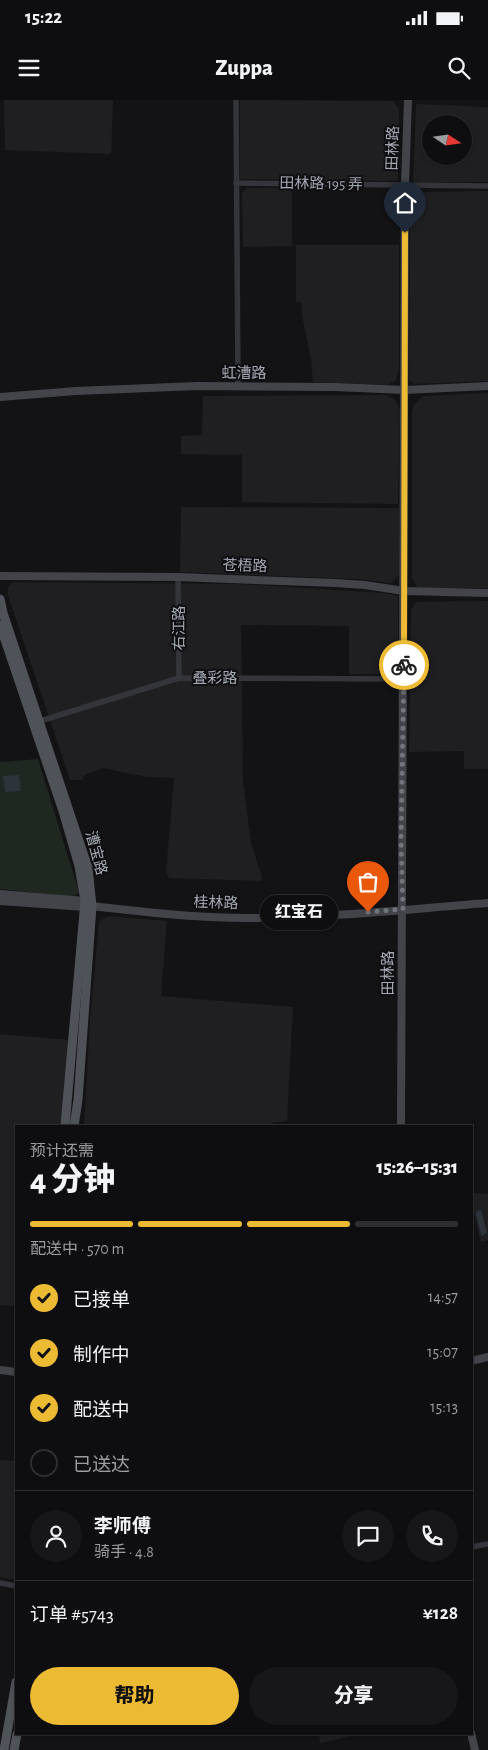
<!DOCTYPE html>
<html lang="zh">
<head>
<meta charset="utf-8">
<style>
  body { margin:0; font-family:"Alegreya Sans","Noto Sans SC",sans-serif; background:#171719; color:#f1f3f6; height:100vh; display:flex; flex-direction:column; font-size:19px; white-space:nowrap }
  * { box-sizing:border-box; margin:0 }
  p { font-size:16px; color:#9b9c9f }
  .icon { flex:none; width:28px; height:28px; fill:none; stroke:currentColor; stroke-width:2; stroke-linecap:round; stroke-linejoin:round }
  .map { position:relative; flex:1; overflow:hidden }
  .sheet { position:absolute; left:15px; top:1025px; width:458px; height:610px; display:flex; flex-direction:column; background:#0e0e10; border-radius:0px; box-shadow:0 1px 4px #0004,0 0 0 1px #2e2e30 }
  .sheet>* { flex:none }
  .needle { width:32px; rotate:103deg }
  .tools { position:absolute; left:422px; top:15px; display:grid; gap:10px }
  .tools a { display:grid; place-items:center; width:50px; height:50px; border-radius:50%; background:#0e0e10; box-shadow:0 1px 4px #0004,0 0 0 1px #2e2e30; font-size:25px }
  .pin { position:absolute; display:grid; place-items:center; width:42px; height:42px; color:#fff; margin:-51px -21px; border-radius:50% 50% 50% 0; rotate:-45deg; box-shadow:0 0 5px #0007 }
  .pin .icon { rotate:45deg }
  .courier { position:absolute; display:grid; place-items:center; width:50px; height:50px; margin:-25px; border:4px solid #edba33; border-radius:50%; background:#fff; color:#222; box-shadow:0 1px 6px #0007 }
  .bubble { position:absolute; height:35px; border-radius:18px; background:#0e0e10; box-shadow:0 1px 4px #0004,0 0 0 1px #2e2e30; font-size:16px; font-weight:800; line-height:35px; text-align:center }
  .summary em { font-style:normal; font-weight:800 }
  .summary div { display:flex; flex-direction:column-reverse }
  .summary { display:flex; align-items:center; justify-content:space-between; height:85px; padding:0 15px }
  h1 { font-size:32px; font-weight:800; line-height:38px }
  .bar { display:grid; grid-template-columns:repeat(4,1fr); gap:8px 5px; align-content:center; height:60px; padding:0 15px }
  .bar i { height:6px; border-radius:4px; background:#2e2e30 }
  .bar .current { background:#edba33 }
  .bar p { grid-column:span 4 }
  .line { display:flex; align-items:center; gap:12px; padding:0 15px; border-top:1px solid #2e2e30 }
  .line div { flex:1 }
  .round { display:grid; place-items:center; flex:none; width:52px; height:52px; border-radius:26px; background:#171719 }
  ol { padding:0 15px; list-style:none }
  li { display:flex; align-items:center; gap:15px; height:55px }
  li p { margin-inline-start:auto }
  li .icon { padding:5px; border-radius:50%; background:#edba33; color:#111; stroke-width:4 }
  li:last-child { color:#9b9c9f }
  li i { width:28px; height:28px; border:2px solid #2e2e30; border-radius:50% }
  .primary-button { display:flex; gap:10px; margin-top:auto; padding:10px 15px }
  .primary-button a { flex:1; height:58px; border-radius:30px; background:#edba33; color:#111; font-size:20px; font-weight:800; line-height:58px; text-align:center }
  .primary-button a+a { background:#171719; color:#f1f3f6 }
  .status { display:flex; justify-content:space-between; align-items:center; height:35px; padding:0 25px; background:#0e0e10; direction:ltr }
  .status svg { height:14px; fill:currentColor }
  header { display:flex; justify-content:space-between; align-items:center; height:65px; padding:0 15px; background:#0e0e10; font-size:22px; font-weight:800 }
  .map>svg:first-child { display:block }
  .built { fill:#1f1f22; fill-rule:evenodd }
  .green { fill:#1f2721 }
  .water { fill:#2c333a }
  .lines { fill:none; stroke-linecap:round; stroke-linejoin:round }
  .street { stroke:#34353a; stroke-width:5.5 }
  .secondary { stroke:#42444a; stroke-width:8 }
  .primary { stroke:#505259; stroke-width:9 }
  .done { stroke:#72747d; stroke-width:5; stroke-dasharray:0 9 }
  .route { stroke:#edba33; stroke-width:6 }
  .labels { text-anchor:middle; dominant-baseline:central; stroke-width:4; stroke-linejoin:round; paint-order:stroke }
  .street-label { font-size:15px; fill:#a5a9b5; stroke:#0e0e10 }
</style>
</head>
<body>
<div class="status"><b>15:22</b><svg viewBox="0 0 49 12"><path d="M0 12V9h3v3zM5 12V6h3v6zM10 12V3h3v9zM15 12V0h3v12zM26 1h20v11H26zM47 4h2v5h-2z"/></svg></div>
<header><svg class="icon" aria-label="menu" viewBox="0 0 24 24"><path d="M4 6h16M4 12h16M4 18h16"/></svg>Zuppa<svg class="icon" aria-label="search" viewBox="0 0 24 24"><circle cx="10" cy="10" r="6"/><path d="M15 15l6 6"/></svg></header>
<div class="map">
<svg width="488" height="1650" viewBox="0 0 488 1650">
  <rect width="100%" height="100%" fill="#131315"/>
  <g class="built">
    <polygon points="4,0 113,0 111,54 5,50"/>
    <polygon points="240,0 393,1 399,9 398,81 240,79"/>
    <path d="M416,4l72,3v75h-75zM431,24h33v32h-33z"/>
    <polygon points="247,88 292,88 292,146 243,147 242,93"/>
    <polygon points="488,91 488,281 414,284 409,279 410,99 415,92"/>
    <polygon points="296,145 399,145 399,268 396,280 388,285 313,282 311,260 303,220 301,202 296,202"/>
    <polygon points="488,293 488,488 418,488 412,478 412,312 413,306 423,296"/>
    <polygon points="386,295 396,300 400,310 398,404 242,402 242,355 181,354 181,336 202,335 203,296"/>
    <polygon points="181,407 399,408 399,475 391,483 358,479 180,472"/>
    <polygon points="16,482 240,484 385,493 398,496 398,574 349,574 349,526 241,525 243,681 251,743 262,777 261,781 169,778 166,772 174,678 146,677 103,668 85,675 82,680 70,680 8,495 8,488 11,483"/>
    <polygon points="488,501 488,669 464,669 464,651 409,652 411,510 416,502"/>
    <polygon points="109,816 167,821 161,896 293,907 287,1021 272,1023 271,1026 84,1026 90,920 99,821"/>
    <polygon points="0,934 70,940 61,1026 16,1026 16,1206 0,1205"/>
    <polygon points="471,1093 488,1094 488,1140 481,1142 471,1103"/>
    <polygon points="0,1360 16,1361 16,1480 0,1477"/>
    <polygon points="319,1634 356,1634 356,1635 320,1643"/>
  </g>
  <polygon class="green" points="38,659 79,792 73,797 0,789 0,662"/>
  <g class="water">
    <polygon points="19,675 21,691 5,692 3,676"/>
    <polygon points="481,1110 487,1133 482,1136 481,1135 476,1114 477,1111"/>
  </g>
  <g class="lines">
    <g class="street">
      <polyline points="236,0 238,286"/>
      <polyline points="236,83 488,86"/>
      <polyline points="178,477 179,578"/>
      <polyline points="37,622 179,578 404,579"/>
      <polyline points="471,1447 488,1444"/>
      <polyline points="0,1483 16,1486"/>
    </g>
    <g class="secondary">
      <polyline points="0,297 76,291 197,286 335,287 405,290 488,286"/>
      <polyline points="0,476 178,477 336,483 365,485 404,491 488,493"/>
      <polyline points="0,794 85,801 89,804"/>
      <path d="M0,801l85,6 7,-1c52,6 104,12 156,12 79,0 161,-9 240,-15"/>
      <polyline points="401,1026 405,85 408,0"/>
      <polyline points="471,1261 488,1257"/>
      <polyline points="0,1270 16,1272"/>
      <polyline points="471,1633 475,1650"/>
    </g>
    <g class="primary">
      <polyline points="0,499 3,513 88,768 92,806 78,1000 74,1026"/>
      <polyline points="0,525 63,711 79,766 85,801 65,1026"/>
      <polyline points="4,1650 16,1582"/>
      <polyline points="14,1650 17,1634"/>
    </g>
  </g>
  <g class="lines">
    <polyline class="done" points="368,812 403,809 401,741 404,565"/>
    <polyline class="route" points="404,565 405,133"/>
  </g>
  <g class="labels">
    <g class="street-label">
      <text transform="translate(393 48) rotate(-88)">田林路</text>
      <text transform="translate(321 84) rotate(1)">田林路 195 弄</text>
      <text x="244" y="273">虹漕路</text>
      <text transform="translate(245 466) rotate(2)">苍梧路</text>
      <text transform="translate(179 528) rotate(-90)">右江路</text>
      <text x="215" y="578">叠彩路</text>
      <text transform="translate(96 753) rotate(75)">漕宝路</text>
      <text transform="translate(216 803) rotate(2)">桂林路</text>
      <text transform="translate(388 873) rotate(-90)">田林路</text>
    </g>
  </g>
</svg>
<div class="tools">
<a><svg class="needle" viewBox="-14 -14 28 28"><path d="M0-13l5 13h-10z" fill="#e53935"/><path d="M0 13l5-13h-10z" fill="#9b9c9f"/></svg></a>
</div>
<div class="pin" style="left:368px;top:812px;background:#ea580c"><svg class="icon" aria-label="bag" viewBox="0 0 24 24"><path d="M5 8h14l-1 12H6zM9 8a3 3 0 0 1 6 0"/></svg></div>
<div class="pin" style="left:405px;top:133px;background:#1f2937"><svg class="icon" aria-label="home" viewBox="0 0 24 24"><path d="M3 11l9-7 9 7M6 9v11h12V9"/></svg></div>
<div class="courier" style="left:404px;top:565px"><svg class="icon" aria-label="bike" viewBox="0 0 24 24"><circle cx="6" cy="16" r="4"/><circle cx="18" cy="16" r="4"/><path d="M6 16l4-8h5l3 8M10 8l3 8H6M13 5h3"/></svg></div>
<div class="bubble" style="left:260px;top:795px;width:78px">红宝石</div>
<section class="sheet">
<div class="summary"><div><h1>4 分钟</h1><p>预计还需</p></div><em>15:26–15:31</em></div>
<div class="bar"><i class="current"></i><i class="current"></i><i class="current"></i><i></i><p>配送中 · 570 m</p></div>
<ol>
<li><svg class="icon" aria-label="check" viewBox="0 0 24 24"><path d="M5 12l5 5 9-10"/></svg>已接单<p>14:57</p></li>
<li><svg class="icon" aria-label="check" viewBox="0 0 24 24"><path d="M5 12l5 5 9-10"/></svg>制作中<p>15:07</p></li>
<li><svg class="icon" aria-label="check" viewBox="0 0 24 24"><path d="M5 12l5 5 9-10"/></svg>配送中<p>15:13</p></li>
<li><i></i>已送达</li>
</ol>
<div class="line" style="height:90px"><a class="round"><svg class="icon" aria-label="person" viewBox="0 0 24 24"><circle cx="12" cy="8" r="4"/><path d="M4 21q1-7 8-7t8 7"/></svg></a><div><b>李师傅</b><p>骑手 · 4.8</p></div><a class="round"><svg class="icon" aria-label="chat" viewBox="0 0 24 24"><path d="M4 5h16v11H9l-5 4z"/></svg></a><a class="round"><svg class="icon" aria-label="phone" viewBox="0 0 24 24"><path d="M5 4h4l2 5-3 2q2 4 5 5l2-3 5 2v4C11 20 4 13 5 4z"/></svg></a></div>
<div class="line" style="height:65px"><div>订单 #5743</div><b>¥128</b></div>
<div class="primary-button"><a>帮助</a><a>分享</a></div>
</section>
</div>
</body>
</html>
